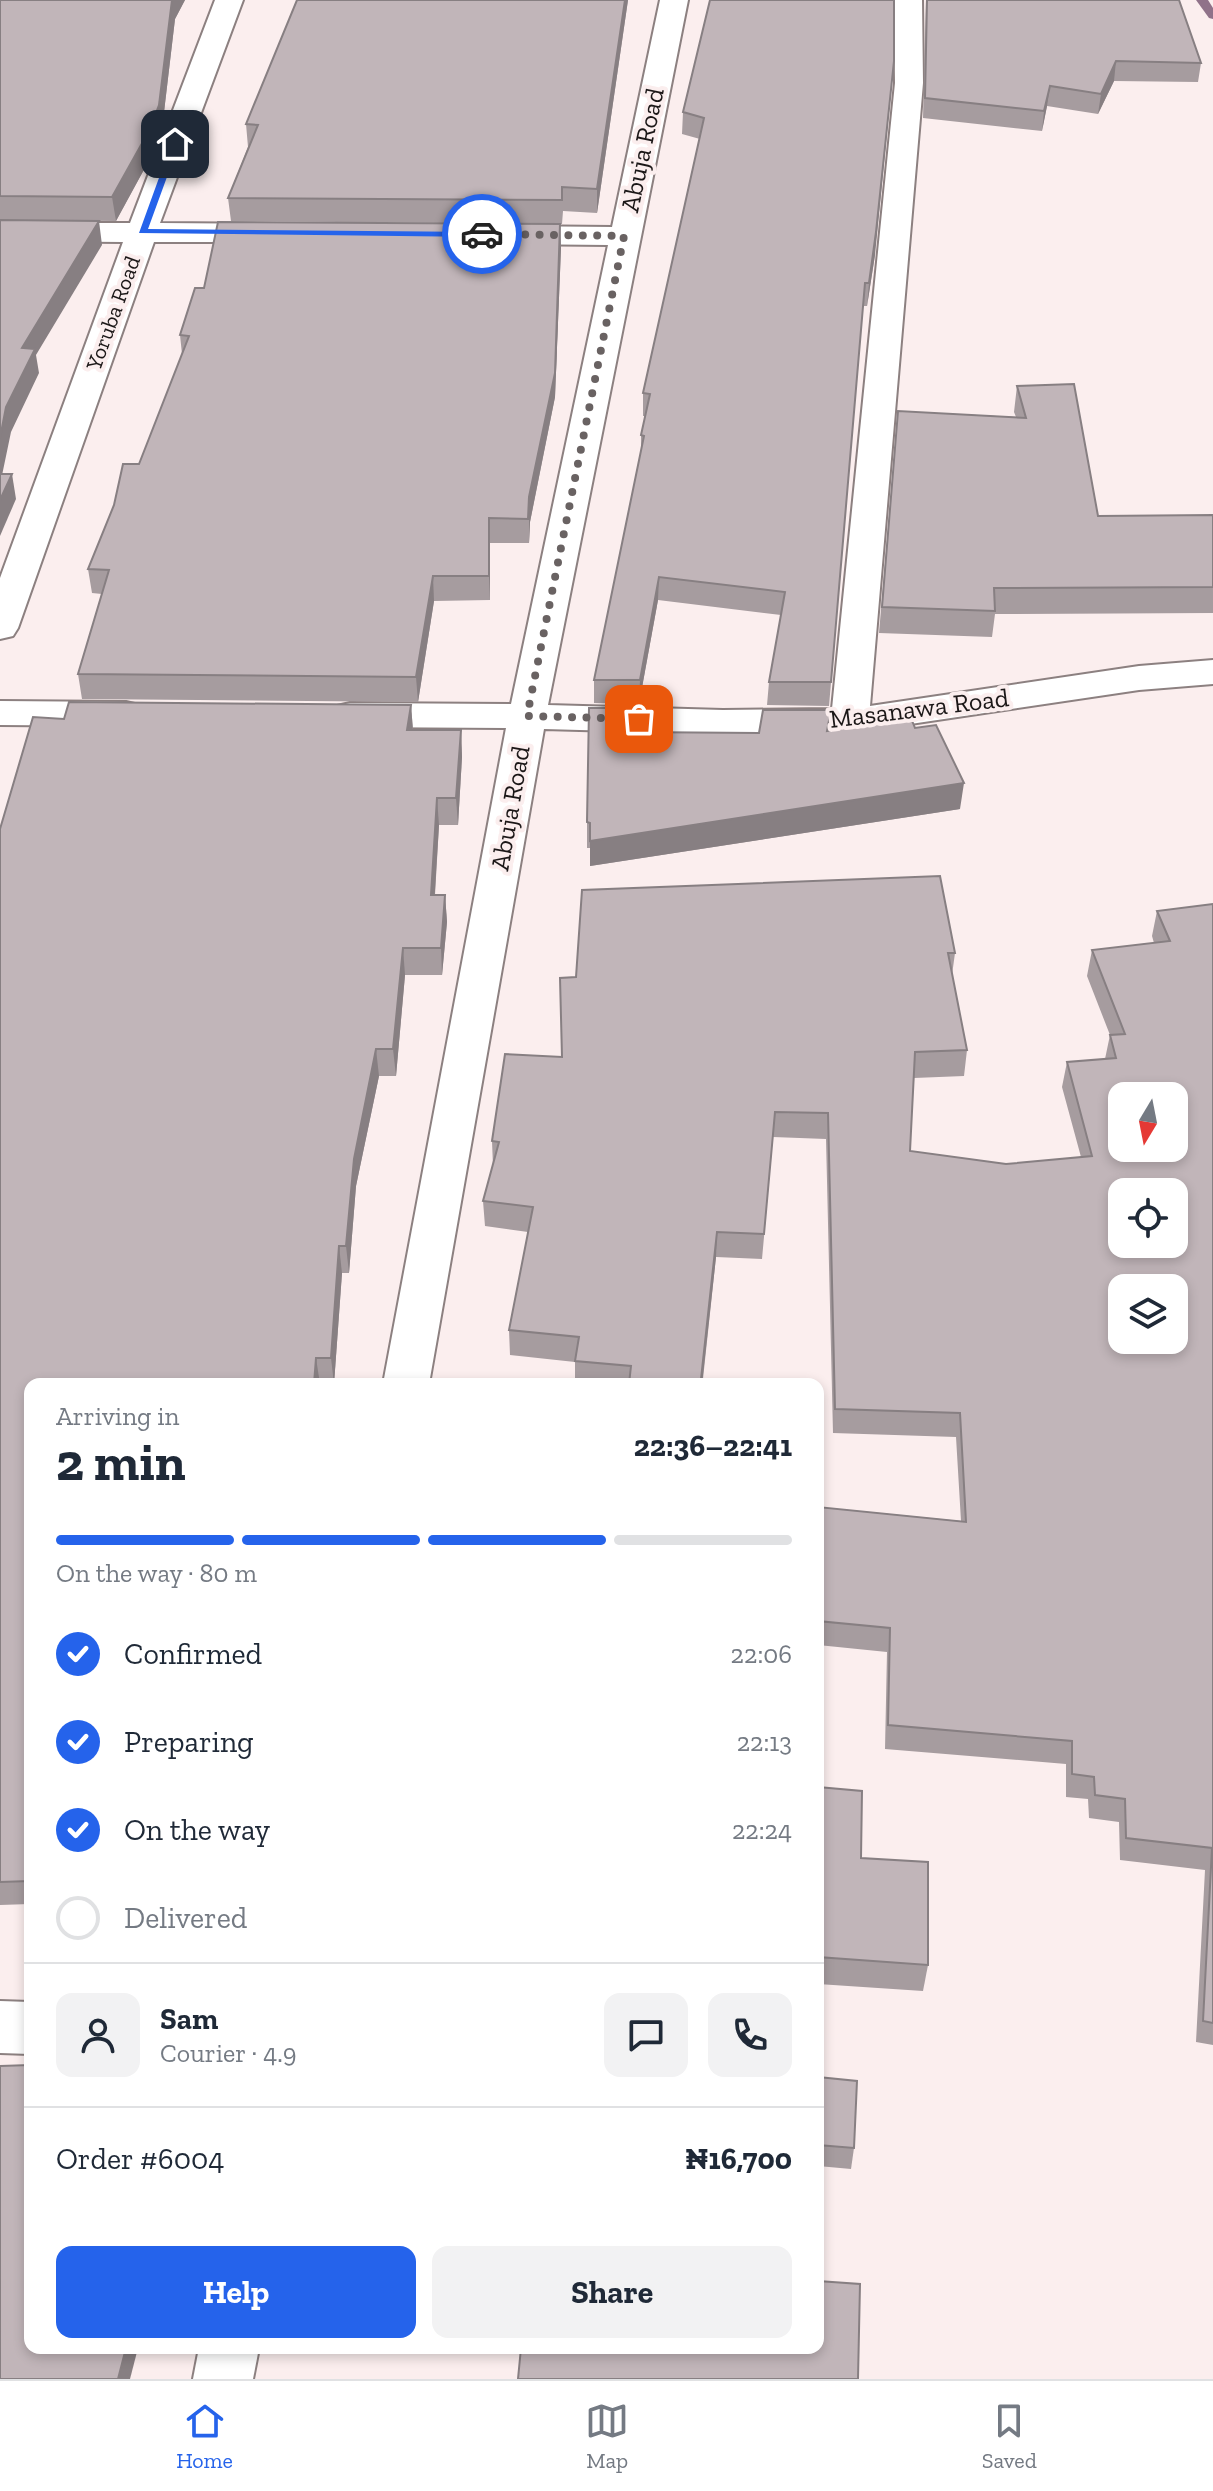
<!DOCTYPE html>
<html lang="en">
<head>
<meta charset="utf-8">
<style>
  body { margin:0; font-family:"Zilla Slab",serif; background:#f2f2f3; color:#1f2937; height:100vh; display:flex; flex-direction:column; font-size:30px; white-space:nowrap }
  * { box-sizing:border-box; margin:0 }
  p { font-size:26px; color:#747a83 }
  .icon { flex:none; width:44px; height:44px; fill:none; stroke:currentColor; stroke-width:2; stroke-linecap:round; stroke-linejoin:round }
  .map { position:relative; flex:1; overflow:hidden }
  .side { position:absolute; left:24px; top:1378px; width:800px; height:976px; display:flex; flex-direction:column; background:#fff; border-radius:16px; box-shadow:0 4px 12px #0003 }
  .side>* { flex:none }
  .needle { width:52px; rotate:190deg }
  .fabs { position:absolute; left:1108px; top:1082px; display:grid; gap:16px }
  .fabs a { display:grid; place-items:center; width:80px; height:80px; border-radius:16px; background:#fff; box-shadow:0 4px 12px #0003; font-size:40px }
  .pin { position:absolute; display:grid; place-items:center; width:68px; height:68px; color:#fff; margin:-34px; border-radius:16px; box-shadow:0 4px 12px #0006 }
  .courier { position:absolute; display:grid; place-items:center; width:80px; height:80px; margin:-40px; border:6px solid #2563eb; border-radius:50%; background:#fff; color:#222; box-shadow:0 2px 10px #0007 }
  .headline em { font-style:normal; font-weight:800 }
  .headline div { display:flex; flex-direction:column-reverse }
  .headline { display:flex; align-items:center; justify-content:space-between; height:136px; padding:0 32px }
  h1 { font-size:52px; font-weight:800; line-height:60px }
  .bar { display:grid; grid-template-columns:repeat(4,1fr); gap:12px 8px; align-content:center; height:96px; padding:0 32px }
  .bar i { height:10px; border-radius:6px; background:#e0e1e3 }
  .bar .active { background:#2563eb }
  .bar p { grid-column:span 4 }
  .line { display:flex; align-items:center; gap:20px; padding:0 32px; border-top:2px solid #e0e1e3 }
  .line div { flex:1 }
  .round { display:grid; place-items:center; flex:none; width:84px; height:84px; border-radius:16px; background:#f2f2f3 }
  ol { padding:0 32px; list-style:none }
  li { display:flex; align-items:center; gap:24px; height:88px }
  li p { margin-inline-start:auto }
  li .icon { padding:8px; border-radius:50%; background:#2563eb; color:#fff; stroke-width:4 }
  li:last-child { color:#747a83 }
  li i { width:44px; height:44px; border:4px solid #e0e1e3; border-radius:50% }
  .button { display:flex; gap:16px; margin-top:auto; padding:16px 32px }
  .button a { flex:1; height:92px; border-radius:16px; background:#2563eb; color:#fff; font-size:32px; font-weight:800; line-height:92px; text-align:center }
  .button a+a { background:#f2f2f3; color:#1f2937 }
  .tab-bar { display:flex; justify-content:space-around; align-items:center; height:112px; border-top:2px solid #e0e1e3; background:#fff; font-size:22px; color:#747a83 }
  .tab-bar a { display:grid; justify-items:center; gap:4px }
  .tab-bar .active { color:#2563eb }
  .map>svg:first-child { display:block }
  .lines { fill:none; stroke-linecap:round; stroke-linejoin:round }
  .stream { fill:#907289; fill-rule:evenodd }
  .street-casing { stroke:#8c8080; stroke-width:4 }
  .street { fill:#fff; fill-rule:evenodd }
  .wall { fill:#a69c9f }
  .shaded-wall { fill:#877f82 }
  .building { fill:#c1b5b9; stroke:#877f82; stroke-width:2; fill-rule:evenodd }
  .route { fill:#2563eb }
  .done { stroke:#696262; stroke-width:8; stroke-dasharray:0 14.4 }
  .labels { text-anchor:middle; dominant-baseline:central; stroke-width:8; stroke-linejoin:round; paint-order:stroke }
  .far-street-label { font-size:22px; fill:#1b1717; stroke:#fbeeee }
  .street-label { font-size:26px; fill:#1b1717; stroke:#fbeeee }
</style>
</head>
<body>
<div class="map">
<svg width="1213" height="2379" viewBox="0 0 1213 2379">
  <rect width="100%" height="100%" fill="#fbeeee"/>
  <g class="lines">
    <polygon class="stream" points="1196,0 1208,0 1213,8 1213,19 1209,18"/>
    <g class="street-casing">
      <g id="street">
        <polygon points="215,0 243,0 160,223 277,224 288,226 293,233 288,240 277,242 154,242 18,628 13,636 0,639 0,578 123,242 0,241 0,223 130,223"/>
        <polygon points="660,0 688,0 548,705 723,710 832,709 895,83 894,0 922,0 923,83 870,706 1139,666 1213,660 1213,684 1139,690 850,733 723,734 544,729 429,1384 383,1384 506,728 350,727 337,724 331,715 337,706 350,703 511,704 608,245 502,244 491,242 486,235 491,228 502,226 612,227"/>
        <polygon points="0,701 126,702 139,705 145,714 139,723 126,726 0,725"/>
        <polygon points="0,2001 30,2002 30,2054 0,2053"/>
        <polygon points="199,2348 259,2348 253,2379 193,2379"/>
      </g>
    </g>
    <use href="#street" class="street"/>
  </g>
  <g class="wall">
    <polygon points="0,0 185,0 175,19 162,129 153,153 116,221 0,220"/>
    <polygon points="297,0 628,0 597,213 563,211 562,224 231,221 228,198 248,147 246,124"/>
    <polygon points="710,0 875,255 867,306 863,306 829,706 767,705 769,682 781,615 658,600 639,704 594,703 594,680 641,451 641,435 645,416 643,416 643,393 700,139 682,134 683,112"/>
    <polygon points="926,0 1201,63 1198,82 1114,81 1098,114 1047,106 1042,131 923,118"/>
    <polygon points="560,224 561,248 555,397 530,522 529,543 490,543 490,600 434,601 418,702 82,699 78,674 102,594 92,593 88,569 139,464 182,354 180,335 204,288"/>
    <polygon points="1017,386 1098,516 1213,515 1213,613 995,614 992,637 879,633 898,411 1016,417 1014,412"/>
    <polygon points="411,705 413,730 461,730 462,757 458,825 439,825 435,895 445,895 447,922 442,975 405,975 396,1076 379,1076 356,1186 349,1273 342,1273 334,1384 30,1384 30,1904 0,1905 0,829 64,719"/>
    <polygon points="634,708 634,732 759,733 915,728 960,809 590,866 590,848 587,848 587,822"/>
    <polygon points="1213,904 1213,2045 1196,2042 1205,1870 1120,1860 1119,1822 1089,1818 1088,1799 1066,1797 1066,1764 885,1749 887,1652 818,1645 818,1507 961,1521 956,1437 833,1433 826,1139 773,1137 762,1259 716,1257 703,1379 750,1384 575,1384 575,1362 510,1355 509,1330 528,1232 485,1226 483,1201 493,1166 492,1141 562,1057 576,977 955,953 952,975 967,1050 964,1076 914,1078 910,1151 1006,1164 1081,1157 1062,1087 1067,1062 1105,1059 1110,1035 1087,976 1092,950 1154,943 1152,936 1157,911"/>
    <polygon points="818,1787 928,1965 923,1991 818,1984"/>
    <polygon points="818,2077 854,2148 851,2169 818,2166"/>
  </g>
  <g class="shaded-wall">
    <polygon points="172,0 185,0 175,19 162,129 153,153 116,221 112,197"/>
    <polygon points="625,0 628,0 597,213 597,189"/>
    <polygon points="894,61 875,255 867,306 869,283"/>
    <polygon points="1116,61 1114,81 1098,114 1101,94"/>
    <polygon points="1050,86 1047,106 1042,131 1044,111"/>
    <polygon points="99,221 102,245 36,355 39,373 11,432 0,485 0,438 6,407 22,348"/>
    <polygon points="560,224 561,248 555,397 530,522 529,543 529,497"/>
    <polygon points="12,474 16,499 0,536 0,500"/>
    <polygon points="489,518 490,543 490,600 489,576"/>
    <polygon points="433,576 434,601 418,702 416,677"/>
    <polygon points="659,577 658,600 639,704 640,680"/>
    <polygon points="411,705 413,732 407,730"/>
    <polygon points="634,708 634,734 630,732"/>
    <polygon points="461,730 462,757 458,825 456,798"/>
    <polygon points="964,783 960,809 590,866 590,841"/>
    <polygon points="437,798 439,825 433,922 431,895"/>
    <polygon points="445,895 447,922 442,975 441,948"/>
    <polygon points="403,948 405,975 396,1076 393,1049"/>
    <polygon points="376,1049 379,1076 356,1186 349,1273 346,1246 354,1159"/>
    <polygon points="717,1232 716,1257 702,1384 701,1384"/>
    <polygon points="339,1246 342,1273 334,1384 331,1358"/>
    <polygon points="316,1358 320,1384 314,1384"/>
    <polygon points="126,2348 138,2348 130,2379 118,2379"/>
  </g>
  <g class="building">
    <polygon points="0,0 172,0 159,105 150,129 112,197 0,196"/>
    <polygon points="297,0 625,0 597,189 562,187 562,200 228,198 258,125 246,124"/>
    <polygon points="710,0 894,0 894,61 876,232 869,283 865,283 831,682 769,682 785,592 659,577 640,680 594,680 644,436 641,435 650,394 643,393 704,118 683,112"/>
    <polygon points="927,0 1179,0 1201,63 1116,61 1101,94 1050,86 1044,111 925,98"/>
    <polygon points="0,220 99,221 22,348 35,349 6,407 0,438"/>
    <polygon points="218,222 560,224 555,373 529,497 528,519 489,518 489,576 433,576 416,677 78,674 109,570 88,569 114,505 123,464 139,464 189,336 180,335 195,288 204,288"/>
    <polygon points="1074,384 1098,516 1213,515 1213,587 994,588 995,611 882,607 898,411 1026,418 1017,386"/>
    <polygon points="0,474 12,474 0,500"/>
    <polygon points="69,702 411,705 407,730 461,730 456,798 437,798 431,895 445,895 441,948 403,948 393,1049 376,1049 354,1159 346,1246 339,1246 331,1358 316,1358 314,1384 30,1384 30,1881 0,1882 0,829 33,717 64,719"/>
    <polygon points="589,708 634,708 630,732 759,733 763,710 831,710 827,731 911,718 915,728 936,725 964,783 590,841 590,823 587,822"/>
    <path d="M940,876l15,77h-7l19,97 -52,2 -5,99 96,13 86,-8 -25,-94 49,-4 -6,-23 15,-1 -33,-84 78,-9 -13,-30 56,-7v1119l-10,-2 9,-173 -86,-10 -1,-39 -30,-4 -1,-18 -22,-3v-33l-184,-16 2,-97 -72,-7v-114l148,15 -6,-109 -125,-4 -7,-296 -53,-1 -11,122 -47,-2 -16,147 49,3v2h-121l2,-18 -56,-5 4,-24 -70,-7 24,-123 -50,-6 16,-59 -7,-1 13,-87 57,3 -2,-79 16,-1 6,-87zM1122,1096h52v52h-52zM1122,1192h52v52h-52zM1122,1288h52v52h-52z"/>
    <polygon points="818,1787 862,1791 861,1858 928,1862 928,1965 818,1957"/>
    <polygon points="30,2065 30,2348 126,2348 118,2379 0,2379 0,2066"/>
    <polygon points="818,2077 857,2081 854,2148 818,2145"/>
    <polygon points="818,2281 860,2284 858,2379 518,2379 521,2348 818,2348"/>
  </g>
  <polygon class="route" points="172,142 179,144 148,229 482,232 487,234 482,237 139,233"/>
  <g class="lines">
    <polyline class="done" points="482,234 624,236 527,716 639,719"/>
  </g>
  <g class="labels">
    <g class="far-street-label">
      <text transform="translate(113 313) rotate(-70)">Yoruba Road</text>
    </g>
    <g class="street-label">
      <text transform="translate(642 150) rotate(-78)">Abuja Road</text>
      <text transform="translate(919 708) rotate(-7)">Masanawa Road</text>
      <text transform="translate(510 808) rotate(-80)">Abuja Road</text>
    </g>
  </g>
</svg>
<div class="fabs">
<a><svg class="needle" viewBox="-14 -14 28 28"><path d="M0-13l5 13h-10z" fill="#e53935"/><path d="M0 13l5-13h-10z" fill="#747a83"/></svg></a>
<a><svg class="icon" aria-label="locate" viewBox="0 0 24 24"><circle cx="12" cy="12" r="6"/><path d="M12 2v4M12 18v4M2 12h4M18 12h4"/></svg></a>
<a><svg class="icon" aria-label="layers" viewBox="0 0 24 24"><path d="M12 4l9 5-9 5-9-5zM3 14l9 5 9-5"/></svg></a>
</div>
<div class="pin" style="left:639px;top:719px;background:#ea580c"><svg class="icon" aria-label="bag" viewBox="0 0 24 24"><path d="M5 8h14l-1 12H6zM9 8a3 3 0 0 1 6 0"/></svg></div>
<div class="pin" style="left:175px;top:144px;background:#1f2937"><svg class="icon" aria-label="home" viewBox="0 0 24 24"><path d="M3 11l9-7 9 7M6 9v11h12V9"/></svg></div>
<div class="courier" style="left:482px;top:234px"><svg class="icon" aria-label="car" viewBox="0 0 24 24"><path d="M5 17H2v-5l4-1 3-4h7l3 4 3 1v5h-3M9 17h6M6 11h13"/><circle cx="7" cy="17" r="2"/><circle cx="17" cy="17" r="2"/></svg></div>
<section class="side">
<div class="headline"><div><h1>2 min</h1><p>Arriving in</p></div><em>22:36–22:41</em></div>
<div class="bar"><i class="active"></i><i class="active"></i><i class="active"></i><i></i><p>On the way · 80 m</p></div>
<ol>
<li><svg class="icon" aria-label="check" viewBox="0 0 24 24"><path d="M5 12l5 5 9-10"/></svg>Confirmed<p>22:06</p></li>
<li><svg class="icon" aria-label="check" viewBox="0 0 24 24"><path d="M5 12l5 5 9-10"/></svg>Preparing<p>22:13</p></li>
<li><svg class="icon" aria-label="check" viewBox="0 0 24 24"><path d="M5 12l5 5 9-10"/></svg>On the way<p>22:24</p></li>
<li><i></i>Delivered</li>
</ol>
<div class="line" style="height:144px"><a class="round"><svg class="icon" aria-label="person" viewBox="0 0 24 24"><circle cx="12" cy="8" r="4"/><path d="M4 21q1-7 8-7t8 7"/></svg></a><div><b>Sam</b><p>Courier · 4.9</p></div><a class="round"><svg class="icon" aria-label="chat" viewBox="0 0 24 24"><path d="M4 5h16v11H9l-5 4z"/></svg></a><a class="round"><svg class="icon" aria-label="phone" viewBox="0 0 24 24"><path d="M5 4h4l2 5-3 2q2 4 5 5l2-3 5 2v4C11 20 4 13 5 4z"/></svg></a></div>
<div class="line" style="height:104px"><div>Order #6004</div><b>₦16,700</b></div>
<div class="button"><a>Help</a><a>Share</a></div>
</section>
</div>
<nav class="tab-bar">
<a class="active"><svg class="icon" aria-label="home" viewBox="0 0 24 24"><path d="M3 11l9-7 9 7M6 9v11h12V9"/></svg>Home</a>
<a><svg class="icon" aria-label="map" viewBox="0 0 24 24"><path d="M3 6l6-2 6 2 6-2v14l-6 2-6-2-6 2zM9 4v14M15 6v14"/></svg>Map</a>
<a><svg class="icon" aria-label="saved" viewBox="0 0 24 24"><path d="M7 4h10v16l-5-4-5 4z"/></svg>Saved</a>
</nav>
</body>
</html>
